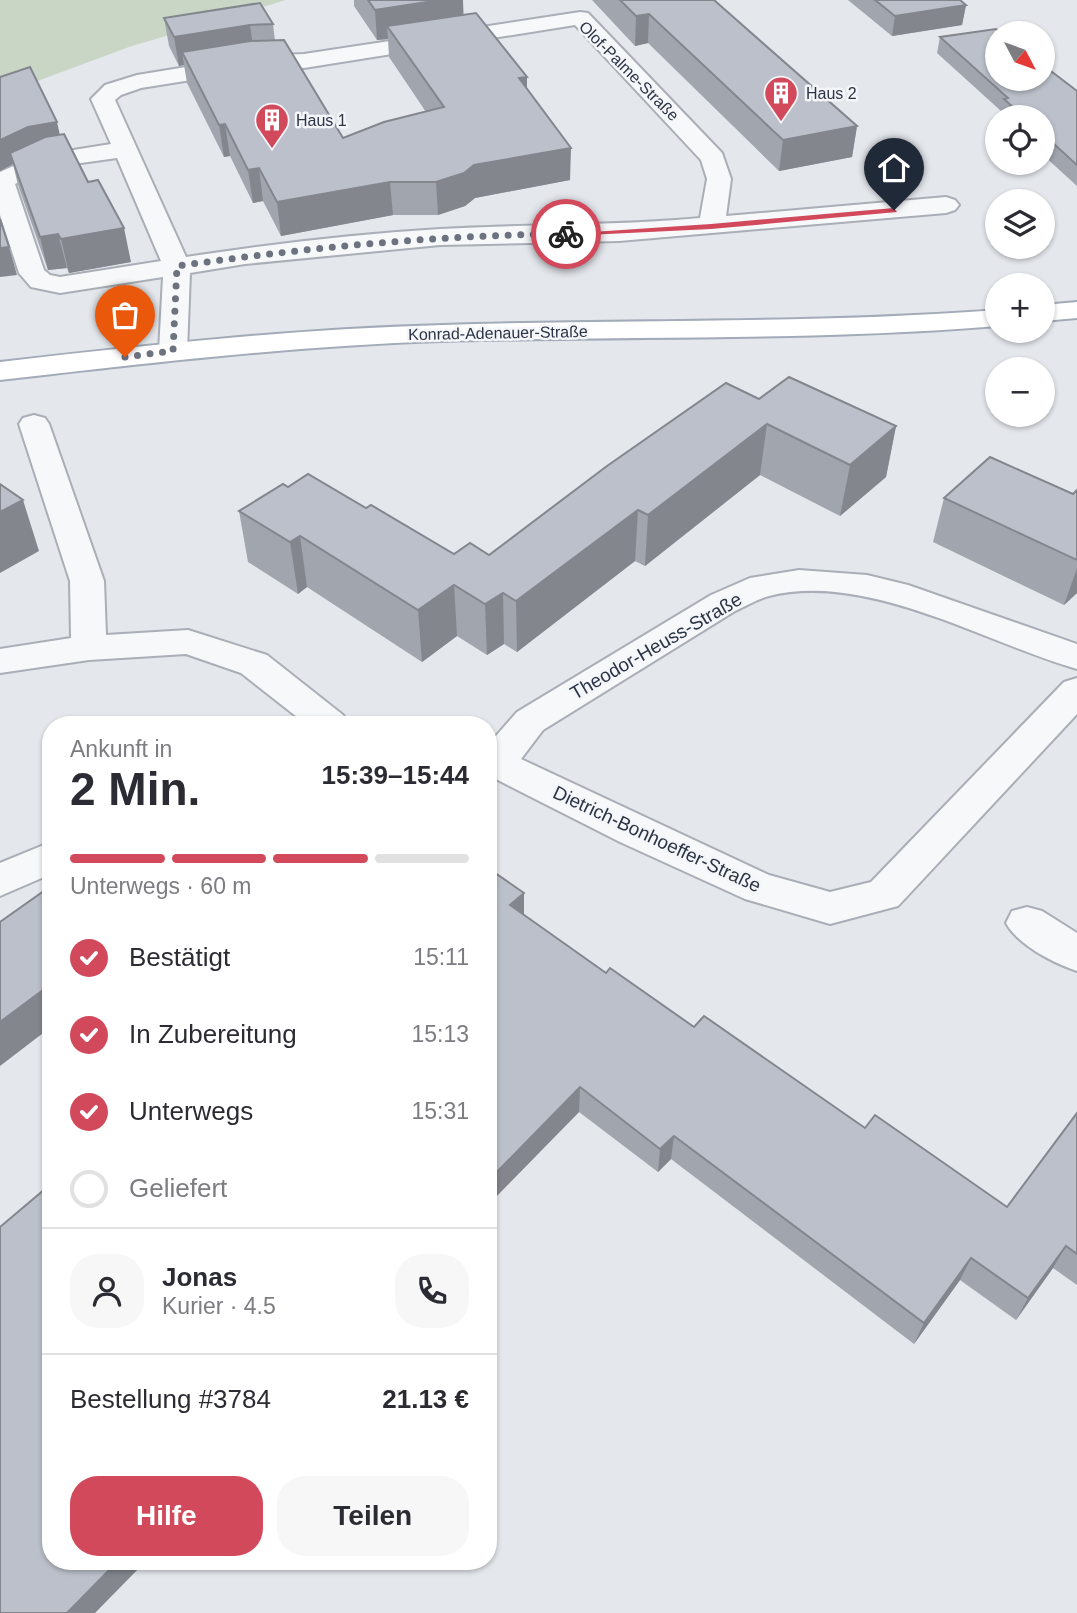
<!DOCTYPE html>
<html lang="de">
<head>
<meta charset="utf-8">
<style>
  body { margin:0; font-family:Helvetica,sans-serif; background:#f7f7f7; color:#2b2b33; height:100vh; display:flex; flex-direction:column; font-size:26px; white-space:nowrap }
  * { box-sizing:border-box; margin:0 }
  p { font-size:23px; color:#7c7c81 }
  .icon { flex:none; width:38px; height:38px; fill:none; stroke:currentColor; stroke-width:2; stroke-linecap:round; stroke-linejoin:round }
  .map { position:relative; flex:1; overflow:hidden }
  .sheet { position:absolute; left:42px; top:716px; width:455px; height:854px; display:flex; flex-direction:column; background:#fff; border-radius:28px; box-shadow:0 2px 5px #0004 }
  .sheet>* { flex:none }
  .needle { width:46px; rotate:131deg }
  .fabs { position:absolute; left:985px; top:21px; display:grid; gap:14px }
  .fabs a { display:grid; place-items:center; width:70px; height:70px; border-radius:50%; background:#fff; box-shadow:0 2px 5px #0004; font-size:35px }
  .pin { position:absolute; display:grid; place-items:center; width:60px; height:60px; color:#fff; margin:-72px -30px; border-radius:50% 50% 50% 0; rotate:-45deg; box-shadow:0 0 7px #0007 }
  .pin .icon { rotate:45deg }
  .courier { position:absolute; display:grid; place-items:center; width:70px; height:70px; margin:-35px; border:5px solid #d1495b; border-radius:50%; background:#fff; color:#222; box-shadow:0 2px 9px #0007 }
  .overview em { font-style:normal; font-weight:600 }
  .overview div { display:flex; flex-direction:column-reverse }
  .overview { display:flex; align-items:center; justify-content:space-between; height:119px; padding:0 28px }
  h1 { font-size:46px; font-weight:600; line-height:52px }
  .bar { display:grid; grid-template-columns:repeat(4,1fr); gap:10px 7px; align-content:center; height:84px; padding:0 28px }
  .bar i { height:9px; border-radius:5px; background:#e1e1e2 }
  .bar .on { background:#d1495b }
  .bar p { grid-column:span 4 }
  .line { display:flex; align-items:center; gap:18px; padding:0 28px; border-top:2px solid #e1e1e2 }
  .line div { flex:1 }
  .round { display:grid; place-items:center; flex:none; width:74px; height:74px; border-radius:28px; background:#f7f7f7 }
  ol { padding:0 28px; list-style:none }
  li { display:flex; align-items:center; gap:21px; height:77px }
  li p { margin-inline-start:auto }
  li .icon { padding:7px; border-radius:50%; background:#d1495b; color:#fff; stroke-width:4 }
  li:last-child { color:#7c7c81 }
  li i { width:38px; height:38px; border:4px solid #e1e1e2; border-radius:50% }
  .primary-button { display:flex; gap:14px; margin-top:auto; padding:14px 28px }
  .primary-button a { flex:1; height:80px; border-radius:28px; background:#d1495b; color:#fff; font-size:28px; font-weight:600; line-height:80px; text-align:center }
  .primary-button a+a { background:#f7f7f7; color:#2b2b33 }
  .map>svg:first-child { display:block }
  .green { fill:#c9d6c5 }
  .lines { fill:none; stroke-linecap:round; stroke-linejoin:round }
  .minor-casing { stroke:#a9aeb7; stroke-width:4 }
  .major-casing { stroke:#a3abb8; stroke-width:4 }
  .minor { fill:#f7f8fa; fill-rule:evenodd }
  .major { fill:#fff; fill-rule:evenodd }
  .wall { fill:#a1a5ae }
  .shaded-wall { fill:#83868d }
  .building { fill:#bbc0ca; stroke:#83868d; stroke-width:2 }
  .route { fill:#d1495b }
  .done { stroke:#6c737f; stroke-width:7; stroke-dasharray:0 12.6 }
  .labels { text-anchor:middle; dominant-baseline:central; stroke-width:5; stroke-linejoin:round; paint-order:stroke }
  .far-street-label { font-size:16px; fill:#2b3445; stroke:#f4f6f9 }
  .far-poi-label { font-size:16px; fill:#2b3445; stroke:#f4f6f9; text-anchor:start }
  .street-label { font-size:19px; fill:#2b3445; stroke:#f4f6f9 }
</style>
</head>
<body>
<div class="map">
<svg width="1077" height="1613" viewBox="0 0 1077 1613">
  <rect width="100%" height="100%" fill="#e4e7ec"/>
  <polygon class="green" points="0,0 286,0 129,47 0,95"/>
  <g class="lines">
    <g class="minor-casing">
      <g id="minor">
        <path d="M580,12l8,1 134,140 9,26 -5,37 220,-19 9,3 4,5 -4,5 -9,3 -327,28 -179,4 -195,19 -55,9 -3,78 -4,6 -10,3 -10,-3 -4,-6 4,-74 -103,16 -29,-6 -12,-14 -19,-58v-43l36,-16 75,-12 -20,-45 14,-14 32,-10 117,-19 50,-2zM575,25l126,135 6,19 -7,39c-87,8 -174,6 -260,11 -85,5 -170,15 -254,28l-71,-157 6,-5 20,-7 113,-18 50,-2zM117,158l44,103 -101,16 -10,-2 -6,-5 -29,-86 37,-17z"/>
        <polygon points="34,415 45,418 49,424 104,581 106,635 188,630 267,655 343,715 348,724 306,724 241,673 186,654 89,660 0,673 0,649 71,638 70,581 19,424 23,418"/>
        <path d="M799,570l68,5 41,10 169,59v25c-91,-26 -211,-98 -308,-73 -11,3 -23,10 -34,15l-192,119 -22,29 248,116 61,17 41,-10 193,-200 13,-4v36l-179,192 -68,18 -85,-25 -125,-57 -132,-67v-30l29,-33 194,-117 39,-17z"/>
        <polygon points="51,842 51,874 0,896 0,863"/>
        <path d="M1027,907l15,4 35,22v38c-24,-8 -59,-26 -71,-48l6,-12z"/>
      </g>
    </g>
    <g class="major-casing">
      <g id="major">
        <polygon points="1077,302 1077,318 1043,321 1043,305"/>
        <path d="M998,310v16c-185,15 -370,10 -556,15 -148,5 -295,22 -442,39v-18c147,-17 294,-33 443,-37 185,-6 370,-1 555,-15z"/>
      </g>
    </g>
    <use href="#minor" class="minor"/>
    <use href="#major" class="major"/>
  </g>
  <g class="wall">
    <polygon points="354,0 463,0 463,14 527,77 527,88 570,180 475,198 465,206 438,215 393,215 281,236 263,201 253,203 230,156 224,157 187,83 184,65 179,66 169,46 164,18 273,24 275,41 343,138 426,112 389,57 388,39 377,40 354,6"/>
    <polygon points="592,0 714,0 857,126 852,157 779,171 648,43 635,46"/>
    <polygon points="848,0 960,0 966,5 962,25 892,36"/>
    <polygon points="940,37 1077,91 1077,186 1043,155 1043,117 1002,117 1000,115 1001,111 937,53"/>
    <polygon points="0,77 60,135 88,182 131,262 69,273 67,268 48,270 18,185 13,164 0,171"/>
    <polygon points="759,399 896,426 886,477 840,516 760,475 645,566 635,561 517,652 504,644 487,655 457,636 422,662 307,587 298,594 248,562 239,511 288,487 366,508 454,554 489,555"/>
    <polygon points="1077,490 1077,593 1064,605 933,542 944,498 1073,494"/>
    <polygon points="524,893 524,915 606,973 694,1027 865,1128 1007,1207 1077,1113 1077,1285 1053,1268 1016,1320 960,1280 914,1344 671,1159 658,1172 579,1112 488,1205"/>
  </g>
  <g class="shaded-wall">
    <polygon points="440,0 463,0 464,27 387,26 388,39 377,40 375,10"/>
    <polygon points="966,5 962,25 892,36 895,16"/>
    <polygon points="649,14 648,43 635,46 636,16"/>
    <polygon points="250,25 254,53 182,52 184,65 179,66 174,37"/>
    <polygon points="527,77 527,109 519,78"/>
    <polygon points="57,122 63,149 10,153 13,164 0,171 0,140 28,127"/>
    <polygon points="225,124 230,156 224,157 219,125"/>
    <polygon points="857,126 852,157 779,171 783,140"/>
    <polygon points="571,148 570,180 475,198 465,206 438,215 436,182 474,165"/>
    <polygon points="259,168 263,201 253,203 248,170"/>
    <polygon points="390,182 393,215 281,236 277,202"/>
    <polygon points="124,228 131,262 69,273 61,239"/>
    <polygon points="58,234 67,268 48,270 40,237"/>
    <polygon points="9,247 17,275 0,277 0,248"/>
    <polygon points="767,424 760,475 645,566 648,515"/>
    <polygon points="896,426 886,477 840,516 850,465"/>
    <polygon points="23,500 39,551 0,573 0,512"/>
    <polygon points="638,510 635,561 517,652 516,601"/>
    <polygon points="300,536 307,587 298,594 290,542"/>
    <polygon points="1077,568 1077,593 1064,605"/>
    <polygon points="454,585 457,636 422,662 418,610"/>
    <polygon points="503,593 504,644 487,655 485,604"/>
    <polygon points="524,893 524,919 510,905"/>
    <polygon points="51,984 51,1027 0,1066 0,1022"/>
    <polygon points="580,1087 579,1112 488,1205 488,1181"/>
    <polygon points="674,1136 671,1159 658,1172 660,1149"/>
    <polygon points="1066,1246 1053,1268 1016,1320 1028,1298"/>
    <polygon points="971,1258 960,1280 914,1344 924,1323"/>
    <polygon points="118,1561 146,1561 95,1613 67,1613"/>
  </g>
  <g class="building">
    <polygon points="368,0 440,0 375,10"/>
    <polygon points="620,0 714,0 857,126 783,140 649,14 636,16"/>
    <polygon points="875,0 960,0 966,5 895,16"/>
    <polygon points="260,3 273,24 250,25 174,37 164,18"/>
    <polygon points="476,13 527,77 519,78 571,148 474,165 464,173 436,182 390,182 277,202 259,168 248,170 225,124 219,125 182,52 250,41 284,40 343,138 384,122 444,107 387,26"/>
    <polygon points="996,29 1002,33 998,33 998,79 1043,79 1043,65 1077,91 1077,165 1043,134 1043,117 1024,117 1004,99 1008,98 940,37"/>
    <polygon points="30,67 57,122 28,127 0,140 0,77"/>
    <polygon points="64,134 88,182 98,180 124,228 61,239 58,234 40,237 10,153 45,137"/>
    <polygon points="0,219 9,247 0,248"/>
    <polygon points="789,377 896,426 850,465 767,424 648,515 638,510 516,601 503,593 485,604 454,585 418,610 300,536 290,542 239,511 283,484 288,487 308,474 366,508 371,505 454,554 470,543 489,555 607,466 726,383 759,399"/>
    <polygon points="990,457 1073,494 1077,490 1077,560 944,498"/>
    <polygon points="0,484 23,500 0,512"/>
    <polygon points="488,868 524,893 510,905 606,973 610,968 694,1027 704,1016 865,1128 875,1115 1007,1207 1077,1113 1077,1254 1066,1246 1028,1298 971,1258 924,1323 674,1136 660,1149 580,1087 488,1181"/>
    <polygon points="51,886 51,984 0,1022 0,922"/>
    <polygon points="51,1184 51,1561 118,1561 67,1613 0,1613 0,1227"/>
  </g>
  <polygon class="route" points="894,208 897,212 711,229 566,236 562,234 711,224"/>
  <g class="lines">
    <path class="done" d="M125,357l48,-6 4,-85c130,-18 258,-31 389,-32"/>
  </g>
  <defs>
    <g id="building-pin" transform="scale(1.75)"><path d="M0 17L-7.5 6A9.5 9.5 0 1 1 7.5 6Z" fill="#d1495b" stroke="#f4f6f9"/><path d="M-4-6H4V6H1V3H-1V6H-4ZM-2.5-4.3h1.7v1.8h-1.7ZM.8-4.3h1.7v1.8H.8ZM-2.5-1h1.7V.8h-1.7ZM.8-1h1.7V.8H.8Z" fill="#fff"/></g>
  </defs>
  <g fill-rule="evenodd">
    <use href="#building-pin" x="781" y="93"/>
    <use href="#building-pin" x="272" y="120"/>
  </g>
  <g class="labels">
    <g class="far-street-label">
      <text transform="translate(629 71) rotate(45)">Olof-Palme-Straße</text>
      <text transform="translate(498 333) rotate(-1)">Konrad-Adenauer-Straße</text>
    </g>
    <g class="far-poi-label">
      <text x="806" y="93">Haus 2</text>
      <text x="296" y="120">Haus 1</text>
    </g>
    <g class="street-label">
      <text transform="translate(656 646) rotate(-30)">Theodor-Heuss-Straße</text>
      <text transform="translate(657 839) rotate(25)">Dietrich-Bonhoeffer-Straße</text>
    </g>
  </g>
</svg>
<div class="fabs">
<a><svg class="needle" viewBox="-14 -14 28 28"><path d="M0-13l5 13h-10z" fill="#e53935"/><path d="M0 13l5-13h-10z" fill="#7c7c81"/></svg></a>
<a><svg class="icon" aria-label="locate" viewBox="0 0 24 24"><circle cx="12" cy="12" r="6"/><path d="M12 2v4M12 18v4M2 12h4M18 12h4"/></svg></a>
<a><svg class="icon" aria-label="layers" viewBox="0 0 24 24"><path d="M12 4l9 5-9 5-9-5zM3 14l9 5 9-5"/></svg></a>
<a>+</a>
<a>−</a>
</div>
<div class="pin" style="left:125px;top:357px;background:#ea580c"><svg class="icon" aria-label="bag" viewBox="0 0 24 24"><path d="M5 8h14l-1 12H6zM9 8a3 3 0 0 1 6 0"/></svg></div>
<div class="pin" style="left:894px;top:210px;background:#1f2937"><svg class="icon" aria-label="home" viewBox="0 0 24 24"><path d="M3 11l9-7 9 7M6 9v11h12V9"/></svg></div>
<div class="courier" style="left:566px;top:234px"><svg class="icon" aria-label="bike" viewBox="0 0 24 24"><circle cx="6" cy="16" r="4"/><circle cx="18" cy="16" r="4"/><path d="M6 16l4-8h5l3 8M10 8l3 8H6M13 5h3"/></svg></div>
<section class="sheet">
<div class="overview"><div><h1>2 Min.</h1><p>Ankunft in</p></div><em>15:39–15:44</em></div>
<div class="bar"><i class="on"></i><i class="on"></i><i class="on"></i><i></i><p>Unterwegs · 60 m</p></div>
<ol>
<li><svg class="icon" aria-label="check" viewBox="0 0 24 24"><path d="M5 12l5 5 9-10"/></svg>Bestätigt<p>15:11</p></li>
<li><svg class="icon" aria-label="check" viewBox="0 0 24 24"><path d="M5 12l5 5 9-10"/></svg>In Zubereitung<p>15:13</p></li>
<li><svg class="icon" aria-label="check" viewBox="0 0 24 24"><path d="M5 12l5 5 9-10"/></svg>Unterwegs<p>15:31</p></li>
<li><i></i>Geliefert</li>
</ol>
<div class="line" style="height:126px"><a class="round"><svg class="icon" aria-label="person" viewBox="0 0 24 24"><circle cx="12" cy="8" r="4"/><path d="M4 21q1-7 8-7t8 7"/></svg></a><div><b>Jonas</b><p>Kurier · 4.5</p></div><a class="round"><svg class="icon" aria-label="phone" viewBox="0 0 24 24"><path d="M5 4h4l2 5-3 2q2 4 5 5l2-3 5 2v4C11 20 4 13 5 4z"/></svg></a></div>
<div class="line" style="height:91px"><div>Bestellung #3784</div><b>21.13 €</b></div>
<div class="primary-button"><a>Hilfe</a><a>Teilen</a></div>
</section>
</div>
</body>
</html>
